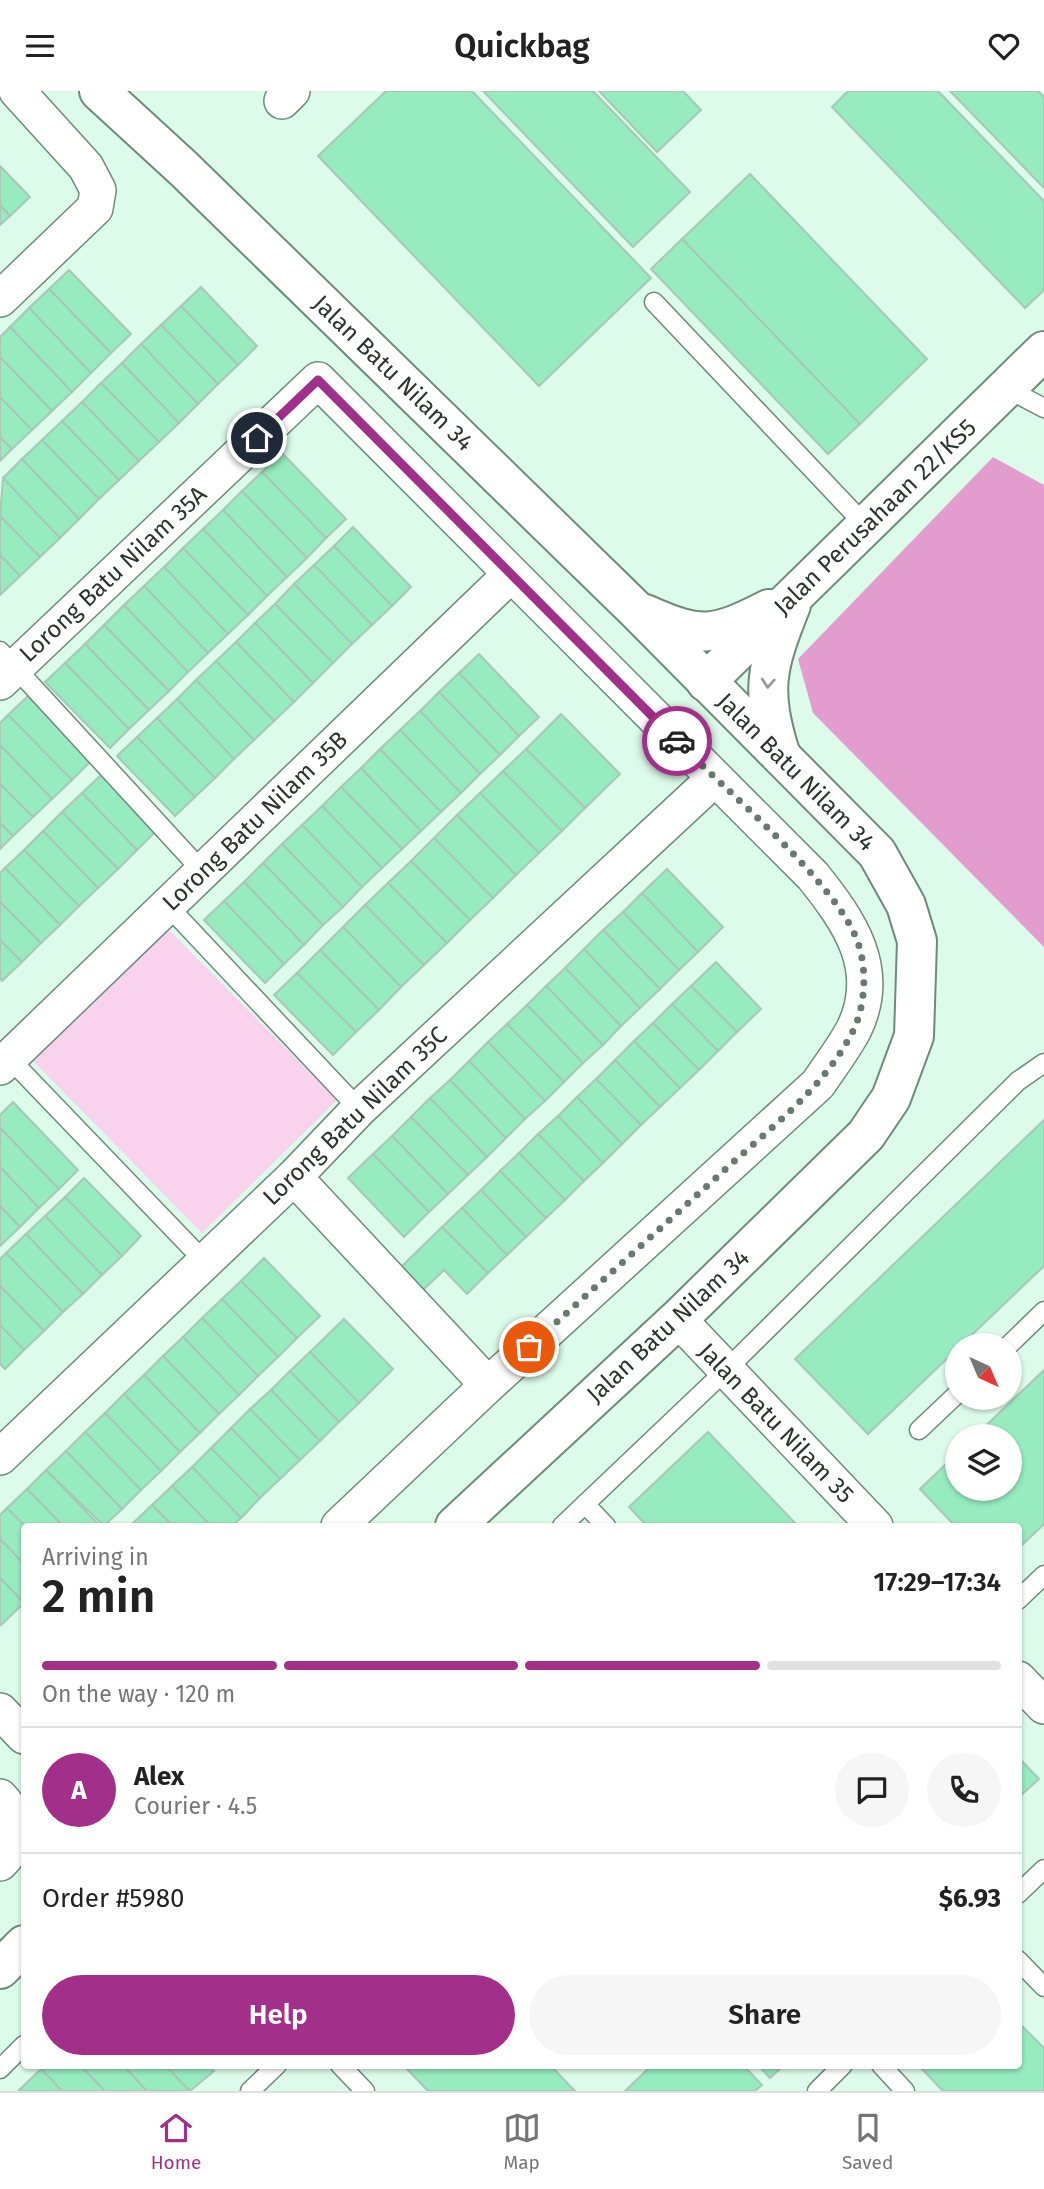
<!DOCTYPE html>
<html lang="en">
<head>
<meta charset="utf-8">
<style>
  body { margin:0; font-family:"Fira Sans",sans-serif; background:#f6f6f6; color:#222; height:100vh; display:flex; flex-direction:column; font-size:26px; white-space:nowrap }
  * { box-sizing:border-box; margin:0 }
  p { font-size:23px; color:#767676 }
  .icon { flex:none; width:38px; height:38px; fill:none; stroke:currentColor; stroke-width:2; stroke-linecap:round; stroke-linejoin:round }
  .map { position:relative; flex:1; overflow:hidden }
  .drawer { position:absolute; left:21px; top:1432px; width:1001px; height:546px; display:flex; flex-direction:column; background:#fff; border-radius:7px; box-shadow:0 2px 5px #0004 }
  .drawer>* { flex:none }
  .needle { width:46px; rotate:136deg }
  .buttons { position:absolute; left:945px; top:1242px; display:grid; gap:14px }
  .buttons a { display:grid; place-items:center; width:77px; height:77px; border-radius:50%; background:#fff; box-shadow:0 2px 5px #0004; font-size:35px }
  .pin { position:absolute; display:grid; place-items:center; width:60px; height:60px; color:#fff; margin:-30px; border:4px solid #fff; border-radius:50%; box-shadow:0 2px 7px #0007 }
  .courier { position:absolute; display:grid; place-items:center; width:70px; height:70px; margin:-35px; border:5px solid #a22f8a; border-radius:50%; background:#fff; color:#222; box-shadow:0 2px 9px #0007 }
  .head em { font-style:normal; font-weight:600 }
  .head div { display:flex; flex-direction:column-reverse }
  .head { display:flex; align-items:center; justify-content:space-between; height:119px; padding:0 21px }
  h1 { font-size:46px; font-weight:600; line-height:52px }
  .bar { display:grid; grid-template-columns:repeat(4,1fr); gap:10px 7px; align-content:center; height:84px; padding:0 21px }
  .bar i { height:9px; border-radius:5px; background:#e0e0e0 }
  .bar .active { background:#a22f8a }
  .bar p { grid-column:span 4 }
  .line { display:flex; align-items:center; gap:18px; padding:0 21px; border-top:2px solid #e0e0e0 }
  .line div { flex:1 }
  .round { display:grid; place-items:center; flex:none; width:74px; height:74px; border-radius:37px; background:#f6f6f6 }
  .button { display:flex; gap:14px; margin-top:auto; padding:14px 21px }
  .button a { flex:1; height:80px; border-radius:42px; background:#a22f8a; color:#fff; font-size:28px; font-weight:600; line-height:80px; text-align:center }
  .button a+a { background:#f6f6f6; color:#222 }
  header { display:flex; justify-content:space-between; align-items:center; height:91px; padding:0 21px; background:#fff; font-size:32px; font-weight:600 }
  .tabs { display:flex; justify-content:space-around; align-items:center; height:98px; border-top:2px solid #e0e0e0; background:#fff; font-size:19px; color:#767676 }
  .tabs a { display:grid; justify-items:center; gap:4px }
  .tabs .active { color:#a22f8a }
  .map>svg:first-child { display:block }
  .green { fill:#f9d2ed }
  .forest { fill:#e29dce }
  .building { fill:#96ebbf; stroke:#a9c7b6; stroke-width:2 }
  .lines { fill:none; stroke-linecap:round; stroke-linejoin:round }
  .lane-casing { stroke:#6e8b7b; stroke-width:21 }
  .street-casing { stroke:#6e8b7b; stroke-width:38 }
  .secondary-casing { stroke:#6e8b7b; stroke-width:42 }
  .lane { stroke:#fff; stroke-width:18 }
  .street { stroke:#fff; stroke-width:35 }
  .secondary { stroke:#fff; stroke-width:38 }
  .oneway { stroke:#949a96 }
  .done { stroke:#687a70; stroke-width:7; stroke-dasharray:0 12.6 }
  .route { stroke:#a22f8a; stroke-width:9 }
  .labels { text-anchor:middle; dominant-baseline:central; stroke-width:6; stroke-linejoin:round; paint-order:stroke }
  .street-label { font-size:24px; fill:#29352e; stroke:#fff }
</style>
</head>
<body>
<header><svg class="icon" aria-label="menu" viewBox="0 0 24 24"><path d="M4 6h16M4 12h16M4 18h16"/></svg>Quickbag<svg class="icon" aria-label="heart" viewBox="0 0 24 24"><path d="M12 20l-8-8c-3-5 5-10 8-4 3-6 11-1 8 4z"/></svg></header>
<div class="map">
<svg width="1044" height="2000" viewBox="0 0 1044 2000">
  <rect width="100%" height="100%" fill="#dcfbea"/>
  <polygon class="green" points="164,834 337,1009 202,1142 30,967"/>
  <polygon class="forest" points="993,366 1044,394 1044,856 813,622 798,568"/>
  <g class="building">
    <polygon points="386,0 472,0 651,187 539,295 318,65"/>
    <polygon points="483,0 593,0 690,101 633,156"/>
    <polygon points="599,0 683,0 701,19 657,61"/>
    <polygon points="848,0 938,0 1044,110 1044,199 1025,217 832,16"/>
    <polygon points="950,0 1038,0 1044,6 1044,97"/>
    <polygon points="0,75 30,106 10,125 0,114"/>
    <polygon points="750,83 927,268 860,333 682,148"/>
    <polygon points="0,114 10,125 0,134"/>
    <polygon points="682,148 860,333 828,363 651,178"/>
    <polygon points="69,179 131,243 111,262 49,198"/>
    <polygon points="201,196 257,255 238,274 181,215"/>
    <polygon points="49,198 111,262 91,282 29,217"/>
    <polygon points="181,215 238,274 218,293 161,234"/>
    <polygon points="29,217 91,282 72,301 10,236"/>
    <polygon points="161,234 218,293 198,313 141,253"/>
    <polygon points="10,236 72,301 52,320 0,266 0,246"/>
    <polygon points="141,253 198,313 179,332 122,272"/>
    <polygon points="0,266 52,320 32,339 0,306"/>
    <polygon points="122,272 179,332 159,351 101,292"/>
    <polygon points="101,292 159,351 139,370 82,311"/>
    <polygon points="0,306 32,339 12,358 0,346"/>
    <polygon points="82,311 139,370 119,389 62,330"/>
    <polygon points="62,330 119,389 99,408 42,349"/>
    <polygon points="0,346 12,358 0,370"/>
    <polygon points="42,349 99,408 79,428 22,368"/>
    <polygon points="282,362 346,428 326,447 262,381"/>
    <polygon points="22,368 79,428 60,447 3,387"/>
    <polygon points="262,381 326,447 307,467 242,400"/>
    <polygon points="3,387 60,447 40,466 0,425"/>
    <polygon points="242,400 307,467 287,486 223,419"/>
    <polygon points="223,419 287,486 267,505 203,438"/>
    <polygon points="0,425 40,466 20,485 0,464"/>
    <polygon points="353,436 411,496 392,515 334,455"/>
    <polygon points="203,438 267,505 248,524 183,457"/>
    <polygon points="334,455 392,515 372,534 314,474"/>
    <polygon points="183,457 248,524 228,543 164,476"/>
    <polygon points="0,464 20,485 0,504"/>
    <polygon points="314,474 372,534 352,553 294,493"/>
    <polygon points="164,476 228,543 208,562 144,495"/>
    <polygon points="294,493 352,553 333,572 275,513"/>
    <polygon points="144,495 208,562 188,581 124,514"/>
    <polygon points="275,513 333,572 313,592 255,532"/>
    <polygon points="124,514 188,581 169,600 104,534"/>
    <polygon points="255,532 313,592 294,611 236,551"/>
    <polygon points="104,534 169,600 149,619 85,553"/>
    <polygon points="236,551 294,611 274,630 216,570"/>
    <polygon points="85,553 149,619 129,638 65,572"/>
    <polygon points="479,563 539,626 519,645 459,582"/>
    <polygon points="216,570 274,630 254,649 196,589"/>
    <polygon points="65,572 129,638 110,657 45,591"/>
    <polygon points="459,582 519,645 500,664 439,601"/>
    <polygon points="196,589 254,649 234,668 177,608"/>
    <polygon points="439,601 500,664 480,683 420,620"/>
    <polygon points="28,605 91,670 72,689 8,624"/>
    <polygon points="177,608 234,668 215,687 157,627"/>
    <polygon points="420,620 480,683 461,702 400,639"/>
    <polygon points="561,623 620,683 585,717 526,658"/>
    <polygon points="8,624 72,689 52,708 0,654 0,632"/>
    <polygon points="157,627 215,687 195,706 137,646"/>
    <polygon points="400,639 461,702 441,721 380,658"/>
    <polygon points="137,646 195,706 175,725 117,665"/>
    <polygon points="0,654 52,708 33,726 0,693"/>
    <polygon points="380,658 441,721 421,740 361,677"/>
    <polygon points="526,658 585,717 562,740 503,680"/>
    <polygon points="361,677 421,740 402,758 341,696"/>
    <polygon points="503,680 562,740 539,762 480,702"/>
    <polygon points="101,684 156,740 137,759 82,702"/>
    <polygon points="0,693 33,726 13,745 0,732"/>
    <polygon points="341,696 402,758 382,777 322,715"/>
    <polygon points="82,702 137,759 118,778 62,721"/>
    <polygon points="480,702 539,762 516,784 457,724"/>
    <polygon points="322,715 382,777 362,796 302,734"/>
    <polygon points="62,721 118,778 98,797 43,740"/>
    <polygon points="457,724 516,784 493,807 434,747"/>
    <polygon points="0,732 13,745 0,758"/>
    <polygon points="302,734 362,796 343,816 282,753"/>
    <polygon points="43,740 98,797 79,815 24,759"/>
    <polygon points="434,747 493,807 470,829 411,770"/>
    <polygon points="282,753 343,816 323,834 263,772"/>
    <polygon points="24,759 79,815 60,834 5,777"/>
    <polygon points="411,770 470,829 447,852 388,792"/>
    <polygon points="263,772 323,834 304,854 244,791"/>
    <polygon points="5,777 60,834 41,852 0,811 0,782"/>
    <polygon points="667,778 723,836 698,861 642,802"/>
    <polygon points="244,791 304,854 284,873 224,810"/>
    <polygon points="388,792 447,852 424,874 365,814"/>
    <polygon points="642,802 698,861 679,879 623,821"/>
    <polygon points="224,810 284,873 265,892 204,829"/>
    <polygon points="0,811 41,852 22,871 0,849"/>
    <polygon points="365,814 424,874 401,896 343,836"/>
    <polygon points="623,821 679,879 660,898 603,839"/>
    <polygon points="343,836 401,896 379,919 320,859"/>
    <polygon points="603,839 660,898 640,917 584,858"/>
    <polygon points="0,849 22,871 2,890 0,887"/>
    <polygon points="584,858 640,917 621,935 565,877"/>
    <polygon points="320,859 379,919 356,941 297,882"/>
    <polygon points="716,871 761,918 737,941 691,895"/>
    <polygon points="565,877 621,935 603,954 546,895"/>
    <polygon points="297,882 356,941 333,964 274,904"/>
    <polygon points="546,895 603,954 583,972 527,914"/>
    <polygon points="691,895 737,941 718,960 672,913"/>
    <polygon points="672,913 718,960 699,979 653,932"/>
    <polygon points="527,914 583,972 564,991 507,933"/>
    <polygon points="653,932 699,979 680,997 634,950"/>
    <polygon points="507,933 564,991 545,1010 488,951"/>
    <polygon points="634,950 680,997 660,1016 615,969"/>
    <polygon points="488,951 545,1010 525,1028 469,970"/>
    <polygon points="615,969 660,1016 641,1034 596,988"/>
    <polygon points="469,970 525,1028 506,1047 450,989"/>
    <polygon points="596,988 641,1034 622,1053 577,1006"/>
    <polygon points="450,989 506,1047 487,1066 430,1007"/>
    <polygon points="577,1006 622,1053 603,1072 558,1025"/>
    <polygon points="430,1007 487,1066 468,1084 411,1026"/>
    <polygon points="13,1011 78,1079 59,1098 0,1037 0,1024"/>
    <polygon points="558,1025 603,1072 584,1090 538,1043"/>
    <polygon points="411,1026 468,1084 448,1103 392,1045"/>
    <polygon points="1044,1029 1044,1175 868,1343 795,1268"/>
    <polygon points="0,1037 59,1098 39,1117 0,1076"/>
    <polygon points="538,1043 584,1090 565,1109 519,1062"/>
    <polygon points="392,1045 448,1103 429,1121 373,1063"/>
    <polygon points="519,1062 565,1109 546,1127 500,1080"/>
    <polygon points="373,1063 429,1121 404,1146 348,1087"/>
    <polygon points="0,1076 39,1117 20,1136 0,1115"/>
    <polygon points="500,1080 546,1127 526,1146 481,1099"/>
    <polygon points="84,1087 141,1145 122,1165 65,1106"/>
    <polygon points="481,1099 526,1146 507,1164 462,1117"/>
    <polygon points="65,1106 122,1165 102,1184 45,1125"/>
    <polygon points="0,1115 20,1136 0,1155"/>
    <polygon points="462,1117 507,1164 488,1182 442,1136"/>
    <polygon points="45,1125 102,1184 83,1203 26,1143"/>
    <polygon points="442,1136 488,1182 467,1203 444,1179 423,1199 401,1176"/>
    <polygon points="26,1143 83,1203 63,1221 6,1162"/>
    <polygon points="6,1162 63,1221 44,1240 0,1195 0,1168"/>
    <polygon points="264,1167 320,1225 297,1247 241,1190"/>
    <polygon points="241,1190 297,1247 278,1266 222,1208"/>
    <polygon points="0,1195 44,1240 24,1259 0,1234"/>
    <polygon points="222,1208 278,1266 258,1285 202,1227"/>
    <polygon points="202,1227 258,1285 239,1304 183,1246"/>
    <polygon points="344,1228 393,1278 359,1312 310,1261"/>
    <polygon points="0,1234 24,1259 5,1278 0,1273"/>
    <polygon points="183,1246 239,1304 219,1323 163,1265"/>
    <polygon points="310,1261 359,1312 339,1331 290,1280"/>
    <polygon points="163,1265 219,1323 200,1342 144,1284"/>
    <polygon points="1044,1279 1044,1433 1018,1458 1018,1435 955,1435 920,1398 957,1362 957,1398 1010,1398 1010,1346 974,1346"/>
    <polygon points="290,1280 339,1331 320,1350 271,1299"/>
    <polygon points="144,1284 200,1342 180,1361 124,1303"/>
    <polygon points="271,1299 320,1350 300,1369 250,1318"/>
    <polygon points="124,1303 180,1361 161,1380 105,1322"/>
    <polygon points="250,1318 300,1369 280,1388 231,1337"/>
    <polygon points="105,1322 161,1380 141,1399 85,1341"/>
    <polygon points="231,1337 280,1388 260,1407 211,1357"/>
    <polygon points="85,1341 141,1399 122,1418 66,1360"/>
    <polygon points="708,1341 798,1435 647,1435 629,1416"/>
    <polygon points="211,1357 260,1407 241,1427 192,1376"/>
    <polygon points="66,1360 122,1418 104,1435 46,1379"/>
    <polygon points="192,1376 241,1427 232,1435 211,1435 172,1395"/>
    <polygon points="46,1379 100,1435 63,1435 27,1398"/>
    <polygon points="172,1395 211,1435 173,1435 152,1414"/>
    <polygon points="27,1398 63,1435 25,1435 7,1417"/>
    <polygon points="152,1414 173,1435 132,1433"/>
    <polygon points="7,1417 25,1435 24,1473 0,1448 0,1424"/>
    <polygon points="0,1448 24,1473 24,1512 0,1487"/>
    <polygon points="0,1487 24,1512 1,1534 0,1533"/>
    <polygon points="1018,1666 1039,1688 1018,1707"/>
    <polygon points="1018,1931 1044,1957 1044,2000 943,2000 922,1978 927,1974 1018,1974"/>
    <polygon points="45,1974 80,1974 105,2000 62,2000 41,1978"/>
    <polygon points="80,1974 123,1974 147,2000 105,2000"/>
    <polygon points="123,1974 165,1974 190,2000 147,2000"/>
    <polygon points="165,1974 208,1974 214,1980 190,2000"/>
    <polygon points="403,1974 550,1974 575,2000 428,2000"/>
    <polygon points="652,1974 743,1974 762,1994 755,2000 625,2000"/>
    <polygon points="758,1974 784,1974 770,1987"/>
    <polygon points="41,1978 62,2000 20,2000 19,1999"/>
  </g>
  <g class="lines">
    <g class="lane-casing">
      <g id="lane">
        <polyline points="654,211 866,435"/>
        <polyline points="1006,297 1044,317"/>
        <polyline points="0,560 203,781"/>
        <polyline points="168,815 359,1018"/>
        <polyline points="9,967 204,1170"/>
        <polyline points="1008,1255 1044,1220"/>
        <polyline points="919,1339 957,1303"/>
        <polyline points="585,1413 606,1435"/>
        <polyline points="562,1435 726,1279 1018,990 1044,972"/>
        <polyline points="1018,1509 1044,1484"/>
        <polyline points="1018,1803 1044,1778"/>
        <polyline points="1018,1869 1044,1896"/>
        <polyline points="340,1974 365,2000"/>
        <polyline points="881,1974 905,2000"/>
        <polyline points="0,1978 24,1954"/>
        <polyline points="250,2000 277,1974"/>
        <polyline points="817,2000 843,1974"/>
      </g>
    </g>
    <g class="street-casing">
      <g id="street">
        <polyline points="282,10 292,0"/>
        <polyline points="0,208 95,117 98,99 86,76 17,0"/>
        <path d="M0,591l318,-302 495,496c36,45 70,93 41,153 -10,19 -24,37 -36,55l-330,301 -149,141"/>
        <polyline points="0,976 510,484"/>
        <polyline points="294,1086 488,1294"/>
        <polyline points="678,1228 875,1435"/>
        <polyline points="0,1366 294,1086 359,1018 714,688"/>
        <polyline points="1018,1588 1044,1615"/>
        <polyline points="0,1620 24,1645"/>
        <path d="M0,1706c20,21 21,45 0,66"/>
      </g>
    </g>
    <g class="secondary-casing">
      <g id="secondary">
        <polyline points="99,0 184,78 636,519 877,762 906,814 917,850 914,945 891,1007 866,1044 678,1228 455,1435"/>
        <path d="M645,523c56,25 69,23 124,-5"/>
        <polyline points="706,591 1044,260"/>
        <path d="M781,665c-21,-66 -15,-88 10,-151"/>
        <polyline points="0,1878 24,1854"/>
      </g>
    </g>
    <use href="#lane" class="lane"/>
    <use href="#street" class="street"/>
    <use href="#secondary" class="secondary"/>
  </g>
  <defs><path id="oneway-chevron" d="M-2-3.5L2.5 0L-2 3.5" fill="none" stroke-width="1.6" stroke-linecap="round" stroke-linejoin="round" transform="scale(1.75)"/></defs>
  <use class="oneway" href="#oneway-chevron" transform="translate(768 592) rotate(94)"/>
  <g class="lines">
    <path class="done" d="M529,1256c63,-57 126,-114 189,-171 48,-45 106,-86 136,-147 11,-24 13,-58 5,-83 -17,-59 -136,-158 -182,-205"/>
    <polyline class="route" points="257,347 318,289 677,650"/>
  </g>
  <g class="labels">
    <g class="street-label">
      <text transform="translate(393 282) rotate(44)">Jalan Batu Nilam 34</text>
      <text transform="translate(875 426) rotate(-44)">Jalan Perusahaan 22/KS5</text>
      <text transform="translate(113 483) rotate(-43)">Lorong Batu Nilam 35A</text>
      <text transform="translate(796 681) rotate(45)">Jalan Batu Nilam 34</text>
      <text transform="translate(255 730) rotate(-44)">Lorong Batu Nilam 35B</text>
      <text transform="translate(355 1025) rotate(-44)">Lorong Batu Nilam 35C</text>
      <text transform="translate(668 1235) rotate(-43)">Jalan Batu Nilam 34</text>
      <text transform="translate(776 1332) rotate(46)">Jalan Batu Nilam 35</text>
    </g>
  </g>
</svg>
<div class="buttons">
<a><svg class="needle" viewBox="-14 -14 28 28"><path d="M0-13l5 13h-10z" fill="#e53935"/><path d="M0 13l5-13h-10z" fill="#767676"/></svg></a>
<a><svg class="icon" aria-label="layers" viewBox="0 0 24 24"><path d="M12 4l9 5-9 5-9-5zM3 14l9 5 9-5"/></svg></a>
</div>
<div class="pin" style="left:529px;top:1256px;background:#ea580c"><svg class="icon" aria-label="bag" viewBox="0 0 24 24"><path d="M5 8h14l-1 12H6zM9 8a3 3 0 0 1 6 0"/></svg></div>
<div class="pin" style="left:257px;top:347px;background:#1f2937"><svg class="icon" aria-label="home" viewBox="0 0 24 24"><path d="M3 11l9-7 9 7M6 9v11h12V9"/></svg></div>
<div class="courier" style="left:677px;top:650px"><svg class="icon" aria-label="car" viewBox="0 0 24 24"><path d="M5 17H2v-5l4-1 3-4h7l3 4 3 1v5h-3M9 17h6M6 11h13"/><circle cx="7" cy="17" r="2"/><circle cx="17" cy="17" r="2"/></svg></div>
<section class="drawer">
<div class="head"><div><h1>2 min</h1><p>Arriving in</p></div><em>17:29–17:34</em></div>
<div class="bar"><i class="active"></i><i class="active"></i><i class="active"></i><i></i><p>On the way · 120 m</p></div>
<div class="line" style="height:126px"><b class="round" style="background:#a22f8a;color:#fff">A</b><div><b>Alex</b><p>Courier · 4.5</p></div><a class="round"><svg class="icon" aria-label="chat" viewBox="0 0 24 24"><path d="M4 5h16v11H9l-5 4z"/></svg></a><a class="round"><svg class="icon" aria-label="phone" viewBox="0 0 24 24"><path d="M5 4h4l2 5-3 2q2 4 5 5l2-3 5 2v4C11 20 4 13 5 4z"/></svg></a></div>
<div class="line" style="height:91px"><div>Order #5980</div><b>$6.93</b></div>
<div class="button"><a>Help</a><a>Share</a></div>
</section>
</div>
<nav class="tabs">
<a class="active"><svg class="icon" aria-label="home" viewBox="0 0 24 24"><path d="M3 11l9-7 9 7M6 9v11h12V9"/></svg>Home</a>
<a><svg class="icon" aria-label="map" viewBox="0 0 24 24"><path d="M3 6l6-2 6 2 6-2v14l-6 2-6-2-6 2zM9 4v14M15 6v14"/></svg>Map</a>
<a><svg class="icon" aria-label="saved" viewBox="0 0 24 24"><path d="M7 4h10v16l-5-4-5 4z"/></svg>Saved</a>
</nav>
</body>
</html>
